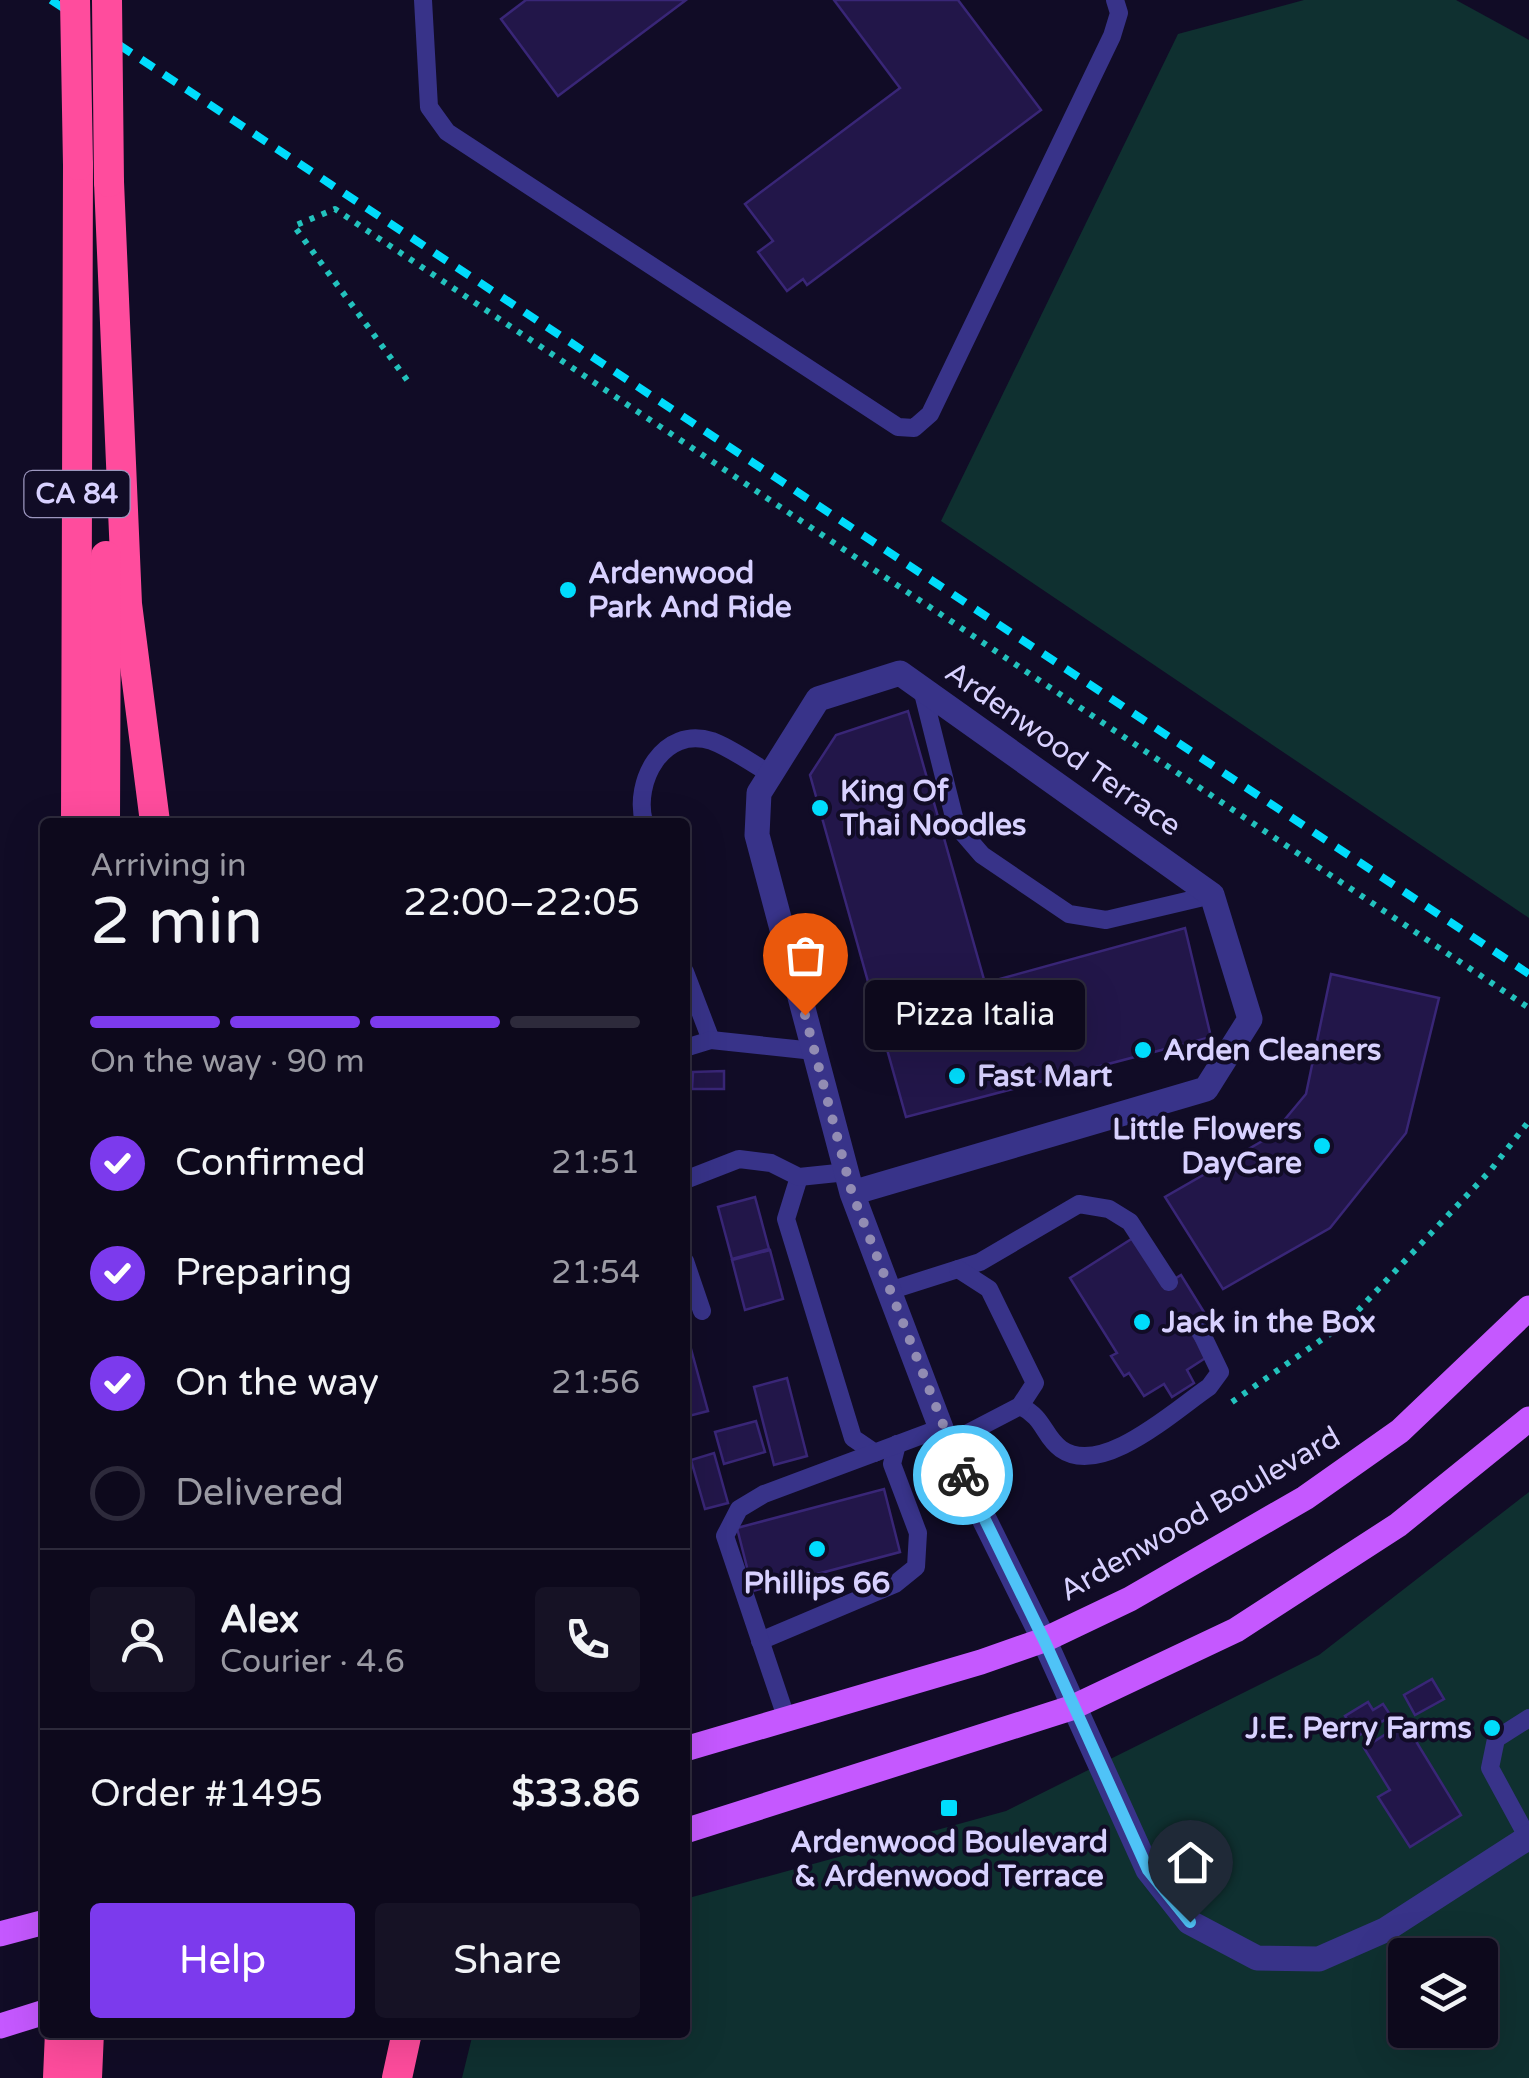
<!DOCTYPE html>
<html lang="en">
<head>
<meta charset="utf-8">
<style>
  body { margin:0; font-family:"Varela Round",sans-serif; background:#161225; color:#f1f3f6; height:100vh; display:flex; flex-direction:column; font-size:38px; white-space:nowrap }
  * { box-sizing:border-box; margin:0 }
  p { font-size:32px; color:#9a9aa3 }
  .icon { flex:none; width:55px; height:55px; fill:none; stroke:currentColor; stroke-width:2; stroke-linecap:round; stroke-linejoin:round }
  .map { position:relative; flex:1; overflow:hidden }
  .drawer { position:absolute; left:40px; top:818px; width:650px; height:1220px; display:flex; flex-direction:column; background:#0d091c; border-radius:10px; box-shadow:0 10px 40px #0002,0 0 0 2px #2d2a3b }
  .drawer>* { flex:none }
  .buttons { position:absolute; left:1388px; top:1938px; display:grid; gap:20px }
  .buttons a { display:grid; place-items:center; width:110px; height:110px; border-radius:10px; background:#0d091c; box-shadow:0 10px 40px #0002,0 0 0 2px #2d2a3b; font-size:50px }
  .pin { position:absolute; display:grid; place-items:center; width:85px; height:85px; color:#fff; margin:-102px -42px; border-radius:50% 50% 50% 0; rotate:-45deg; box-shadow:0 0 10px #0007 }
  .pin .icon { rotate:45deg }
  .courier { position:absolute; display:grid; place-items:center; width:100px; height:100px; margin:-50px; border:8px solid #4fc3f7; border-radius:50%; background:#fff; color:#222; box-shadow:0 2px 12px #0007 }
  .bubble { position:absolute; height:70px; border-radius:10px; background:#0d091c; box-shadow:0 10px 40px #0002,0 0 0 2px #2d2a3b; font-size:32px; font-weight:600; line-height:70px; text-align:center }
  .summary em { font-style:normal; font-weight:600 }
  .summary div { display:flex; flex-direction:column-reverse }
  .summary { display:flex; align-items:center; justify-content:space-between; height:170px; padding:0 50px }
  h1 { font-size:65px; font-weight:600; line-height:75px }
  .bar { display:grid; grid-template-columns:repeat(4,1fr); gap:15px 10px; align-content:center; height:120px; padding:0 50px }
  .bar i { height:12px; border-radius:8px; background:#2d2a3b }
  .bar .on { background:#7c3aed }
  .bar p { grid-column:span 4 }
  .line { display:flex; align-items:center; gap:25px; padding:0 50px; border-top:2px solid #2d2a3b }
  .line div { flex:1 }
  .round { display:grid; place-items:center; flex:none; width:105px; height:105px; border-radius:10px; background:#161225 }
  ol { padding:0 50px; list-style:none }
  li { display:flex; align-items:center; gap:30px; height:110px }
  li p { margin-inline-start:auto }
  li .icon { padding:10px; border-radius:50%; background:#7c3aed; color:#fff; stroke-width:4 }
  li:last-child { color:#9a9aa3 }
  li i { width:55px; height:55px; border:5px solid #2d2a3b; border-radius:50% }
  .button { display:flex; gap:20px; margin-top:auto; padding:20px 50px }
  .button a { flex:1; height:115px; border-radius:10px; background:#7c3aed; color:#fff; font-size:40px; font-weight:600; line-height:115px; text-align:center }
  .button a+a { background:#161225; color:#f1f3f6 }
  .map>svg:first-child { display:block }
  .green { fill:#0f3030; fill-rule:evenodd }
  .building { fill:#221649; stroke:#392677; stroke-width:2.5 }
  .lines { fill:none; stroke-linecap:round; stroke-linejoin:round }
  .path { stroke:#23c2bd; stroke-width:6; stroke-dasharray:5 8; stroke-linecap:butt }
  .lane { stroke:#383389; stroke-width:18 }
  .street { stroke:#383389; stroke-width:25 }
  .primary { stroke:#c558ff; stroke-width:25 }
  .highway { stroke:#ff4c9d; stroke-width:30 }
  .rail { stroke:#00dcfc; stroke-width:8; stroke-dasharray:15 12; stroke-linecap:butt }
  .highway-bridge { stroke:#ff4c9d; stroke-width:30 }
  .done { stroke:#928cb3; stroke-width:10; stroke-dasharray:0 18 }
  .route { stroke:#4fc3f7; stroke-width:12 }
  .poi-dot { fill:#00dcfc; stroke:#110c26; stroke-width:4 }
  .labels { text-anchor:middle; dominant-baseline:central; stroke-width:8; stroke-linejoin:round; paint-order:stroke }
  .shield { fill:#110c26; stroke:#9c96be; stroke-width:2.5 }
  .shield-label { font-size:28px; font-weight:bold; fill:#d8d1ff }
  .poi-label { font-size:30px; font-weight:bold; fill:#d8d1ff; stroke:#110c26; text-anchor:start }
  .street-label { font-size:30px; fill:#d8d1ff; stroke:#110c26 }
</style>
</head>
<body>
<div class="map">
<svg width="1529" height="2078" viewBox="0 0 1529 2078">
  <rect width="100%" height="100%" fill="#110c26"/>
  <g class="green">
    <polygon points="1304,0 1456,0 1529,40 1529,918 941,521 1178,34"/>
    <path d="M1529,1492v586h-1067l11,-45 212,-1v-133l321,-88 313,-156zM1405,1955h75v75h-75z"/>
  </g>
  <g class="building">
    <polygon points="526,0 686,0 558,96 501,19"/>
    <polygon points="834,0 958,0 1041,110 807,285 803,279 787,291 758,252 773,241 745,204 900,88"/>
    <polygon points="908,711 985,983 1185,928 1211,1037 906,1117 810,775 836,735"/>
    <polygon points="1331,974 1439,998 1406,1133 1330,1228 1223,1289 1165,1197 1271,1136 1306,1094"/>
    <polygon points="724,1071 724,1089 692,1089 693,1072"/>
    <polygon points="755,1197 769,1249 732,1259 718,1207"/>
    <polygon points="1133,1238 1163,1286 1181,1275 1207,1317 1189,1329 1207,1357 1187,1370 1194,1383 1172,1397 1164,1384 1144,1396 1129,1373 1124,1376 1111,1356 1117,1353 1070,1278"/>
    <polygon points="770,1250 783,1299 745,1310 732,1260"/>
    <polygon points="685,1327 708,1411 685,1417"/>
    <polygon points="787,1378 807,1456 774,1465 754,1387"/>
    <polygon points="756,1421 765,1452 724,1464 715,1432"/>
    <polygon points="714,1453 728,1503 705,1509 691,1460"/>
    <polygon points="884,1489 900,1552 753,1591 737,1528"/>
    <polygon points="1432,1679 1444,1699 1415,1715 1404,1695"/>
    <polygon points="1368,1702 1373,1710 1383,1704 1391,1716 1353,1739 1345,1728 1351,1725 1345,1716"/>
    <polygon points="1397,1727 1404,1738 1411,1733 1461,1815 1410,1847 1378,1797 1390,1790 1364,1748"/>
  </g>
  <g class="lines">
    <g class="path">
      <polyline points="407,380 294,226 335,209 1529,1008"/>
      <polyline points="1232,1402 1347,1322 1490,1171 1529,1121"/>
    </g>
    <g class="lane">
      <polyline points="423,0 429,107 447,132 898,427 914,428 930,414 1112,36 1119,13 1115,0"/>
      <polyline points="922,689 956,825 982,855 1069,914 1106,920 1212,895"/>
      <path d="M644,822c-11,-40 19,-97 68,-81 19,7 39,22 57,32"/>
      <polyline points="685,972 711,1040"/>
      <polyline points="685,1048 711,1040 814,1051"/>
      <polyline points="799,1177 786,1219 853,1438 875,1453"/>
      <polyline points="685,1180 739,1159 771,1163 799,1177 847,1172"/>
      <polyline points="685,1261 702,1311"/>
      <polyline points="889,1291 980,1262 1079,1204 1109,1209 1130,1222 1169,1282"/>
      <path d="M1020,1406c25,12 23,30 41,43 41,29 114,-39 148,-62l11,-15 -23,-48"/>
      <polyline points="947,1444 1020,1406 1035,1383 989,1289 958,1269"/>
      <polyline points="760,1641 895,1584 916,1567 918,1533 892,1464 897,1444"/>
      <polyline points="787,1720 725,1536 739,1509 764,1494 941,1428"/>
      <polyline points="1528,1838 1490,1768 1496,1739 1529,1718"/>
    </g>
    <polyline class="street" points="852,1193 1206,1089 1250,1019 1212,895 900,673 818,699 759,793 757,835 852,1193 889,1291 947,1444 1044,1640 1148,1870 1189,1922 1257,1958 1319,1959 1385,1930 1529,1837"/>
    <g class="primary">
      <polyline points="685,1749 981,1662 1044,1640 1130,1599 1305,1498 1400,1431 1529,1308"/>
      <polyline points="685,1831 1071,1708 1236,1630 1398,1525 1529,1419"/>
      <polyline points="0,1934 45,1922"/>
      <polyline points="0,2026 45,2012"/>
    </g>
    <g class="highway">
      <polyline points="109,182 127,604 155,822"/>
      <polyline points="76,822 78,165"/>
      <polyline points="105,822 106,556"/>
      <polyline points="58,2078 60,2032"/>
      <polyline points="87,2078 89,2032"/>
      <polyline points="397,2078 407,2032"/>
    </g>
    <polyline class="rail" points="51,0 1529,974"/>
    <g class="highway-bridge">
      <polyline points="75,0 78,165"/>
      <polyline points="107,0 109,182"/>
    </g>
  </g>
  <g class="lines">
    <polyline class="done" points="805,1015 852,1193 963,1475"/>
    <polyline class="route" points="963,1475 1044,1640 1148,1870 1190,1922"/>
  </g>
  <g class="poi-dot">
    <circle cx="568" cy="590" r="10"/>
    <circle cx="820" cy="808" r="10"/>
    <circle cx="1143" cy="1050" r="10"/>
    <circle cx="957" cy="1076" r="10"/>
    <circle cx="1322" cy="1146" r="10"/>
    <circle cx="1142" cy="1322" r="10"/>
    <circle cx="817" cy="1549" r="10"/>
    <circle cx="1492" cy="1728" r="10"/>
    <rect x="939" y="1798" width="20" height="20" rx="5"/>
  </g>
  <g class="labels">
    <rect class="shield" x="24.5" y="471" width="105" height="46" rx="8"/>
    <g class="shield-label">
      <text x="77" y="494">CA 84</text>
    </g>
    <g class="poi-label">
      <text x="588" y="573">Ardenwood<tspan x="588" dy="34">Park And Ride</tspan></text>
      <text x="840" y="791">King Of<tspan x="840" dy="34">Thai Noodles</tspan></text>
      <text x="1163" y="1050">Arden Cleaners</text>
      <text x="977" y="1076">Fast Mart</text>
      <text x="1302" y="1129" text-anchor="end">Little Flowers<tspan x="1302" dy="34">DayCare</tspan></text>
      <text x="1162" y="1322">Jack in the Box</text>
      <text x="817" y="1583" text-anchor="middle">Phillips 66</text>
      <text x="1472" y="1728" text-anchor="end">J.E. Perry Farms</text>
      <text x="949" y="1842" text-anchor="middle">Ardenwood Boulevard<tspan x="949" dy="34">&amp; Ardenwood Terrace</tspan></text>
    </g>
    <g class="street-label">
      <text transform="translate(1063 749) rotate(35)">Ardenwood Terrace</text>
      <text transform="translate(1200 1514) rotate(-30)">Ardenwood Boulevard</text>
    </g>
  </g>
</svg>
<div class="buttons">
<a><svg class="icon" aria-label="layers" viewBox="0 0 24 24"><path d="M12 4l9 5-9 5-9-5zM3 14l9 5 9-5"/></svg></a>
</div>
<div class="pin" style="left:805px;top:1015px;background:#ea580c"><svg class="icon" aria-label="bag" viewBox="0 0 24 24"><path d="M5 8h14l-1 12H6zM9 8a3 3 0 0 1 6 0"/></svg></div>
<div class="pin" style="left:1190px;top:1922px;background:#1f2937"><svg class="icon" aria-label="home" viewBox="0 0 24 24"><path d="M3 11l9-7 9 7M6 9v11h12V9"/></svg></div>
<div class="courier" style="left:963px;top:1475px"><svg class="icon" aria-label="bike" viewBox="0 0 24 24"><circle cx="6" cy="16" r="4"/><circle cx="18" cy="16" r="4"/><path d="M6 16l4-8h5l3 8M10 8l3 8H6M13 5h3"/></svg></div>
<div class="bubble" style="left:865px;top:980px;width:220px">Pizza Italia</div>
<section class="drawer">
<div class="summary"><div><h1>2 min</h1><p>Arriving in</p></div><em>22:00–22:05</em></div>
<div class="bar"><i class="on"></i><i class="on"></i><i class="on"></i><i></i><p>On the way · 90 m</p></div>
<ol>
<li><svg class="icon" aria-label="check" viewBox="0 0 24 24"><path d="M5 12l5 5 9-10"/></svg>Confirmed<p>21:51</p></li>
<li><svg class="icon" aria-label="check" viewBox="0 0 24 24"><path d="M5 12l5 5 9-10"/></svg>Preparing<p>21:54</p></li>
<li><svg class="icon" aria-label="check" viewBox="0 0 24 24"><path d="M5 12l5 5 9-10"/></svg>On the way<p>21:56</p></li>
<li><i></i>Delivered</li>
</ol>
<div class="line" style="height:180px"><a class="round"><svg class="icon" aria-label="person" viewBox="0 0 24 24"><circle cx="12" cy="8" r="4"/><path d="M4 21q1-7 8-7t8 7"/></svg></a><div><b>Alex</b><p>Courier · 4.6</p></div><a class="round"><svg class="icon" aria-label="phone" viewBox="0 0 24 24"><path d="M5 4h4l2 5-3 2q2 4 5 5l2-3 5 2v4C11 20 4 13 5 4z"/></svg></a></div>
<div class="line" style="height:130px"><div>Order #1495</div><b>$33.86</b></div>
<div class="button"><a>Help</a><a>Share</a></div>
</section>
</div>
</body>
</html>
